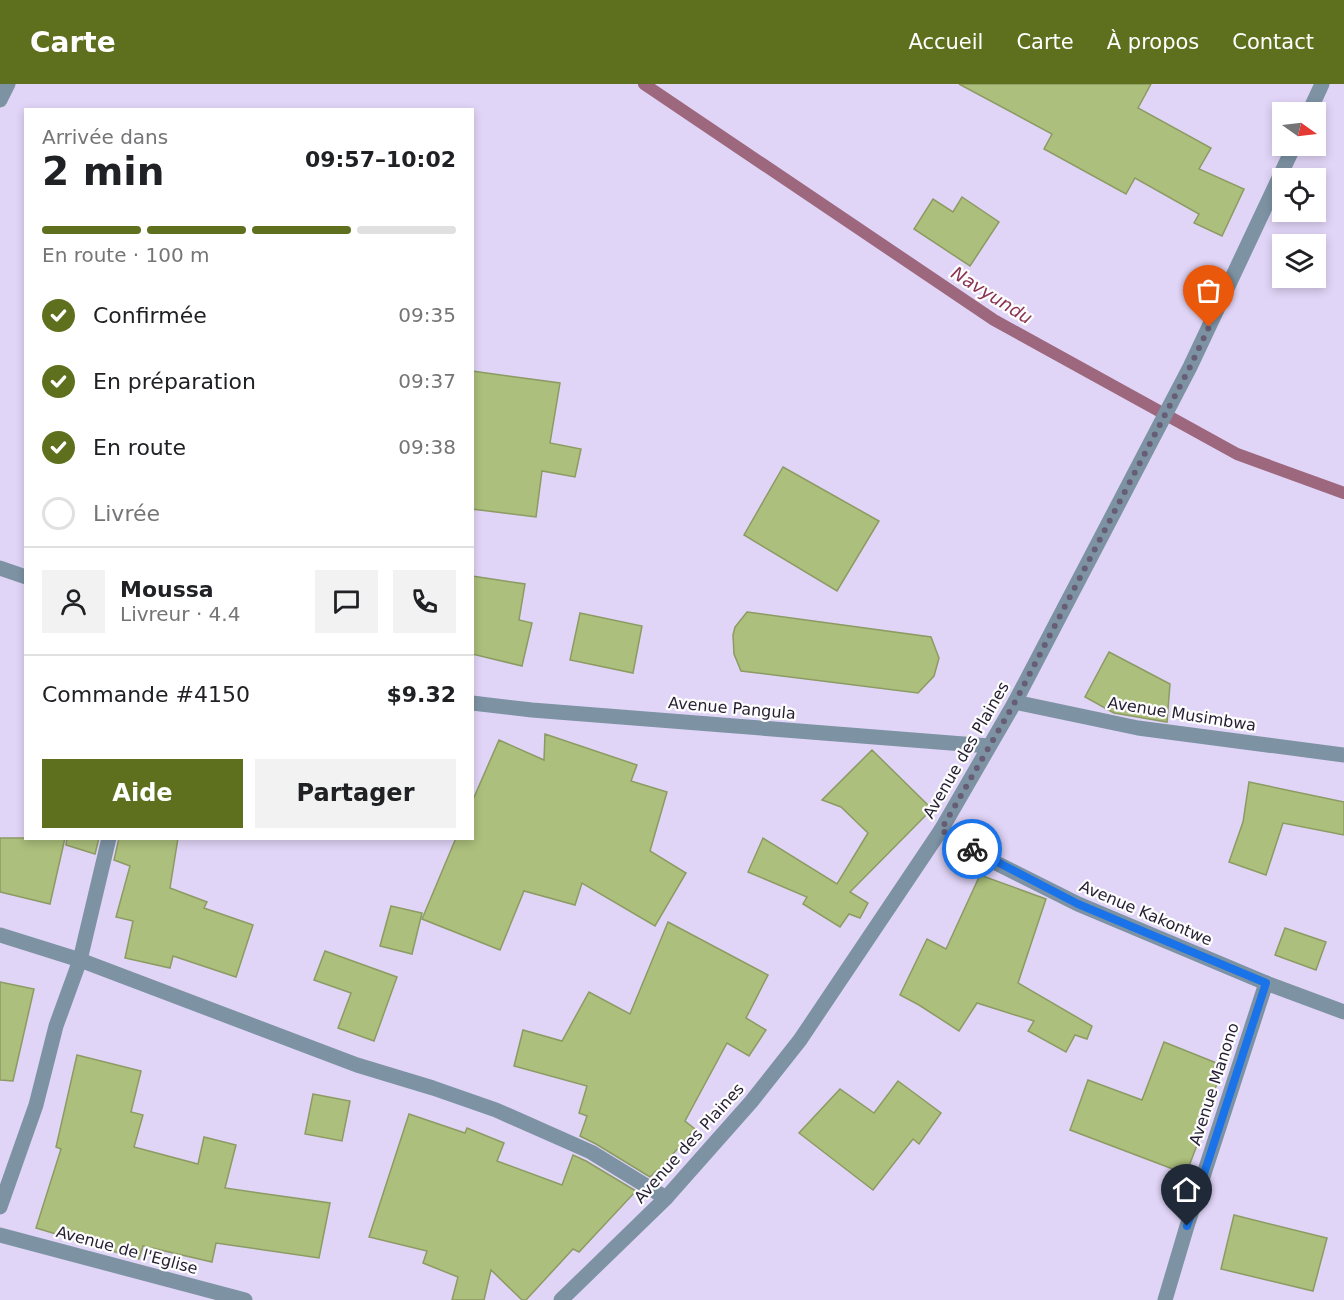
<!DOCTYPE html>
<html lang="fr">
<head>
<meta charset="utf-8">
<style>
  body { margin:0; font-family:"DejaVu Sans",sans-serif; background:#f2f2f2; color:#202124; height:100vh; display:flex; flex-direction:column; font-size:22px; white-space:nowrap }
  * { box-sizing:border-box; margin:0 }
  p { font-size:20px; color:#757577 }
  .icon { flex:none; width:33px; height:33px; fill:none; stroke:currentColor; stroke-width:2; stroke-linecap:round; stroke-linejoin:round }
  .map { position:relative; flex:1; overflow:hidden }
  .drawer { position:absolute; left:24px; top:24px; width:450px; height:732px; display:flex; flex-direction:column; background:#fff; border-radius:0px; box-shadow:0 3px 9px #0003 }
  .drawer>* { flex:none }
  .needle { width:39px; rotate:104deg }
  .tools { position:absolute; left:1272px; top:18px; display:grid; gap:12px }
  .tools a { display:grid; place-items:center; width:54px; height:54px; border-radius:0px; background:#fff; box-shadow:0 3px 9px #0003; font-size:30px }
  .pin { position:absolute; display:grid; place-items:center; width:51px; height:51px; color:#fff; margin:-62px -26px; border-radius:50% 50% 50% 0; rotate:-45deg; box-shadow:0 0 6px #0007 }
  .pin .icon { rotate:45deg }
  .courier { position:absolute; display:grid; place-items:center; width:60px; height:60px; margin:-30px; border:4px solid #1a73e8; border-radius:50%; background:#fff; color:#222; box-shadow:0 2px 8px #0007 }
  .head em { font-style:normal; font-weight:700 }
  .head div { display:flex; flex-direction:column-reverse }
  .head { display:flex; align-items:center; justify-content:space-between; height:102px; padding:0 18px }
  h1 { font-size:39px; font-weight:700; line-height:45px }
  .bar { display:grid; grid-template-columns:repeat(4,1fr); gap:9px 6px; align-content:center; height:72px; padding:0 18px }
  .bar i { height:8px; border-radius:4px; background:#e0e0e0 }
  .bar .on { background:#5e701e }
  .bar p { grid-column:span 4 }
  .line { display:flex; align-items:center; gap:15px; padding:0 18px; border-top:2px solid #e0e0e0 }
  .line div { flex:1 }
  .round { display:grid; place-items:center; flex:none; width:63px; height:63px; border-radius:0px; background:#f2f2f2 }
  ol { padding:0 18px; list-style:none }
  li { display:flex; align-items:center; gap:18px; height:66px }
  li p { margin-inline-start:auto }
  li .icon { padding:6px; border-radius:50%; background:#5e701e; color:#fff; stroke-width:4 }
  li:last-child { color:#757577 }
  li i { width:33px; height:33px; border:3px solid #e0e0e0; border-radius:50% }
  .primary-button { display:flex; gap:12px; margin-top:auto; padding:12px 18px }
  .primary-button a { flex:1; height:69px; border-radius:0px; background:#5e701e; color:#fff; font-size:24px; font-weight:700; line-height:69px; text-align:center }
  .primary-button a+a { background:#f2f2f2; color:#202124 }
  header { display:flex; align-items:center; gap:36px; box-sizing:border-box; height:84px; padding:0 30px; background:#5e701e; color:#fff }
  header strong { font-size:28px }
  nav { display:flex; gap:33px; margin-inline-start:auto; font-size:21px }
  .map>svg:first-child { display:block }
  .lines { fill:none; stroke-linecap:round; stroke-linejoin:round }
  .stream { stroke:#9d687d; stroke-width:12 }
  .building { fill:#acbf7c; stroke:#8c9b63; stroke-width:1.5 }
  .minor { stroke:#7d93a4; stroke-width:15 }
  .done { stroke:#675d76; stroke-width:6; stroke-dasharray:0 10.8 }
  .route { stroke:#1a73e8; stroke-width:8 }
  .labels { text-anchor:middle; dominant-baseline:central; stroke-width:4.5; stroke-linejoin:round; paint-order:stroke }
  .street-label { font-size:16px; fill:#251d31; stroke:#fdfdfd }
  .water-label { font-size:18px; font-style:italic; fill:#8a3352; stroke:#fdfdfd }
</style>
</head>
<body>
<header>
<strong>Carte</strong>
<nav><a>Accueil</a><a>Carte</a><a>À propos</a><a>Contact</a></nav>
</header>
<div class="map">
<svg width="1344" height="1216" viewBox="0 0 1344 1216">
  <rect width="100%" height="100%" fill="#e1d5f7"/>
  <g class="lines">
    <polyline class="stream" points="644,0 994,236 1237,370 1344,409"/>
  </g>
  <g class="building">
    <polygon points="959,0 1151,0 1138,24 1211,64 1199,85 1244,105 1222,152 1194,139 1199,130 1135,94 1126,110 1044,65 1052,50"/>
    <polygon points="962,113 999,138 970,182 914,145 933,115 953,128"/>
    <polygon points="472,287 560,299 550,359 581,365 575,393 542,387 536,433 472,425"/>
    <polygon points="783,383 879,437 837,507 744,451"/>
    <polygon points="472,492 525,500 519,536 532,539 522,582 472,570"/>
    <polygon points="747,528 931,553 939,574 934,592 918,609 741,587 734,570 733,551 735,543"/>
    <polygon points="580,529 642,542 633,589 570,576"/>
    <polygon points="1109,568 1170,600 1167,638 1114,629 1085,613"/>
    <polygon points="545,650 637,681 631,697 667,708 650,767 686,789 655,842 582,799 575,821 524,807 500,866 422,835 456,754 472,754 472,718 499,656 544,676"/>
    <polygon points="872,666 932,725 850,808 868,819 860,834 849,830 840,843 803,820 807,813 748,788 763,754 837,800 868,749 841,723 822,716"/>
    <polygon points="1249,698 1344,718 1344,751 1283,739 1266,791 1229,778 1243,738"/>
    <polygon points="0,754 65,754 50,820 0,808"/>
    <polygon points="67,754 99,754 95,770 66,761"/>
    <polygon points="119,754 178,754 170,804 207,818 204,824 253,841 236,893 173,872 170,884 125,874 133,837 116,833 130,782 114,776"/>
    <polygon points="980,791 1046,815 1018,899 1092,942 1087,955 1075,951 1066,968 1028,947 1034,937 977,919 959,947 919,921 900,911 927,855 946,865"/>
    <polygon points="391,822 422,829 412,870 380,862"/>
    <polygon points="668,838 768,891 746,934 766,946 749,972 727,959 685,1037 695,1045 658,1087 657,1086 650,1093 596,1060 580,1052 587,1032 579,1029 587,1002 514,982 523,946 562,957 589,908 630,930"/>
    <polygon points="1285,844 1326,858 1316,886 1275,871"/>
    <polygon points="325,867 397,893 374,957 338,944 351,909 314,896"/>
    <polygon points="0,898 34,905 13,997 0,996"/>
    <polygon points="1164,958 1224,982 1202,1038 1205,1040 1186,1090 1070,1046 1088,996 1142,1016"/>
    <polygon points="77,971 141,987 131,1028 143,1031 134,1063 198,1080 204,1053 236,1061 225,1104 330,1119 319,1174 216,1159 212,1178 143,1162 139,1175 36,1144 61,1065 56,1063"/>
    <polygon points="898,997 941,1029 919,1060 913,1055 873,1106 799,1049 840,1005 874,1029"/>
    <polygon points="313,1010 350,1017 342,1057 305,1050"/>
    <polygon points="409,1030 465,1049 467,1044 504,1059 497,1077 562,1101 573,1071 586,1077 636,1107 579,1168 573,1165 526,1216 522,1216 491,1186 484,1216 452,1216 458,1193 423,1179 427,1167 369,1153"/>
    <polygon points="1234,1131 1327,1154 1313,1207 1221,1185"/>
  </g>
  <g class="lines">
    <g class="minor">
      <polyline points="0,16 8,0"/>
      <polyline points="1309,28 1322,0"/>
      <polyline points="0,484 26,493"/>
      <polyline points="1015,618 1138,644 1344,671"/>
      <polyline points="472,619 532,626 989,662"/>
      <polyline points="941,746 986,774 1078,820 1266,899 1344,928"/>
      <polyline points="0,851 80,876 357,981 433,1004 496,1026 591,1068 666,1114"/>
      <polyline points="0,1123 36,1021 56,942 80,876 109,754"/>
      <polyline points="0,1151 245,1216"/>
      <polyline points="561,1216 666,1114 751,1018 800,956 941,746 1015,618 1190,283 1294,62"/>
      <polyline points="1165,1216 1187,1142 1266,899"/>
    </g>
  </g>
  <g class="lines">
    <polyline class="done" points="972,765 941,746 1015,618 1190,283 1209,243"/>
    <polyline class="route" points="972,765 1078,820 1266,899 1187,1142"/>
  </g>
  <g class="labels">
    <g class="street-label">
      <text transform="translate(732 624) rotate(5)">Avenue Pangula</text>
      <text transform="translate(1182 630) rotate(9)">Avenue Musimbwa</text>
      <text transform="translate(966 666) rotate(-60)">Avenue des Plaines</text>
      <text transform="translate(1146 829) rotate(23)">Avenue Kakontwe</text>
      <text transform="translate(1214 1000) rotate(-72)">Avenue Manono</text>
      <text transform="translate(689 1059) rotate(-48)">Avenue des Plaines</text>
      <text transform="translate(127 1166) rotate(15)">Avenue de l'Eglise</text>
    </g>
    <g class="water-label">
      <text transform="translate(992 211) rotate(32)">Navyundu</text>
    </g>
  </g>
</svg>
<div class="tools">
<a><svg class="needle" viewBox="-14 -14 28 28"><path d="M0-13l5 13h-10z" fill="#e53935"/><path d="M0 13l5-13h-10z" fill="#757577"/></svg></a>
<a><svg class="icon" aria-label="locate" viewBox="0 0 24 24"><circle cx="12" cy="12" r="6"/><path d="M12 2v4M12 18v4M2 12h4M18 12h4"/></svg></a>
<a><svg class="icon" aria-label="layers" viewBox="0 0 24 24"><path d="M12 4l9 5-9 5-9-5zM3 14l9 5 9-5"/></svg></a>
</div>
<div class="pin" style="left:1209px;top:243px;background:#ea580c"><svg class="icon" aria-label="bag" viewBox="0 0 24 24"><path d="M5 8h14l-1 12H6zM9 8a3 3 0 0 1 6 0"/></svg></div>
<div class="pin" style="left:1187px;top:1142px;background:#1f2937"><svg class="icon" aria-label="home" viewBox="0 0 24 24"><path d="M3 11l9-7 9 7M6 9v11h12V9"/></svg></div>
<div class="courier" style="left:972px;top:765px"><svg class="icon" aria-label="bike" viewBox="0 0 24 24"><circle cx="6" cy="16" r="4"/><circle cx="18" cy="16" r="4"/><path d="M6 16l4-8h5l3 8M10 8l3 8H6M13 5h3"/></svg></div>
<section class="drawer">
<div class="head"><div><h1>2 min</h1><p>Arrivée dans</p></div><em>09:57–10:02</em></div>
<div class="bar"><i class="on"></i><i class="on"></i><i class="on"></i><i></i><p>En route · 100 m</p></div>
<ol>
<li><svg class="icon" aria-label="check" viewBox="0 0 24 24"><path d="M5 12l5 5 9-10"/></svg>Confirmée<p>09:35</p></li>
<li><svg class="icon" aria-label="check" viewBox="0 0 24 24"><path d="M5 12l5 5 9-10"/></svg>En préparation<p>09:37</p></li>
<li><svg class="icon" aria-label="check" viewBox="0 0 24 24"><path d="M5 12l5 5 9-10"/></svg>En route<p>09:38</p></li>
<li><i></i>Livrée</li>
</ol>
<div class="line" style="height:108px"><a class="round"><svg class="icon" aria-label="person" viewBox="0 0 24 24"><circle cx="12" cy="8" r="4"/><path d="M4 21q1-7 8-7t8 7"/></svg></a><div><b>Moussa</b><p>Livreur · 4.4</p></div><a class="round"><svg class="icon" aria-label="chat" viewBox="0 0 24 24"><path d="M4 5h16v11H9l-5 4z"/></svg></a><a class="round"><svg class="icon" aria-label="phone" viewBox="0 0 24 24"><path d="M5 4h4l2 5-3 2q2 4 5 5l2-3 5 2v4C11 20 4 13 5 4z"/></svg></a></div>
<div class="line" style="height:78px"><div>Commande #4150</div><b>$9.32</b></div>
<div class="primary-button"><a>Aide</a><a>Partager</a></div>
</section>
</div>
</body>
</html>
